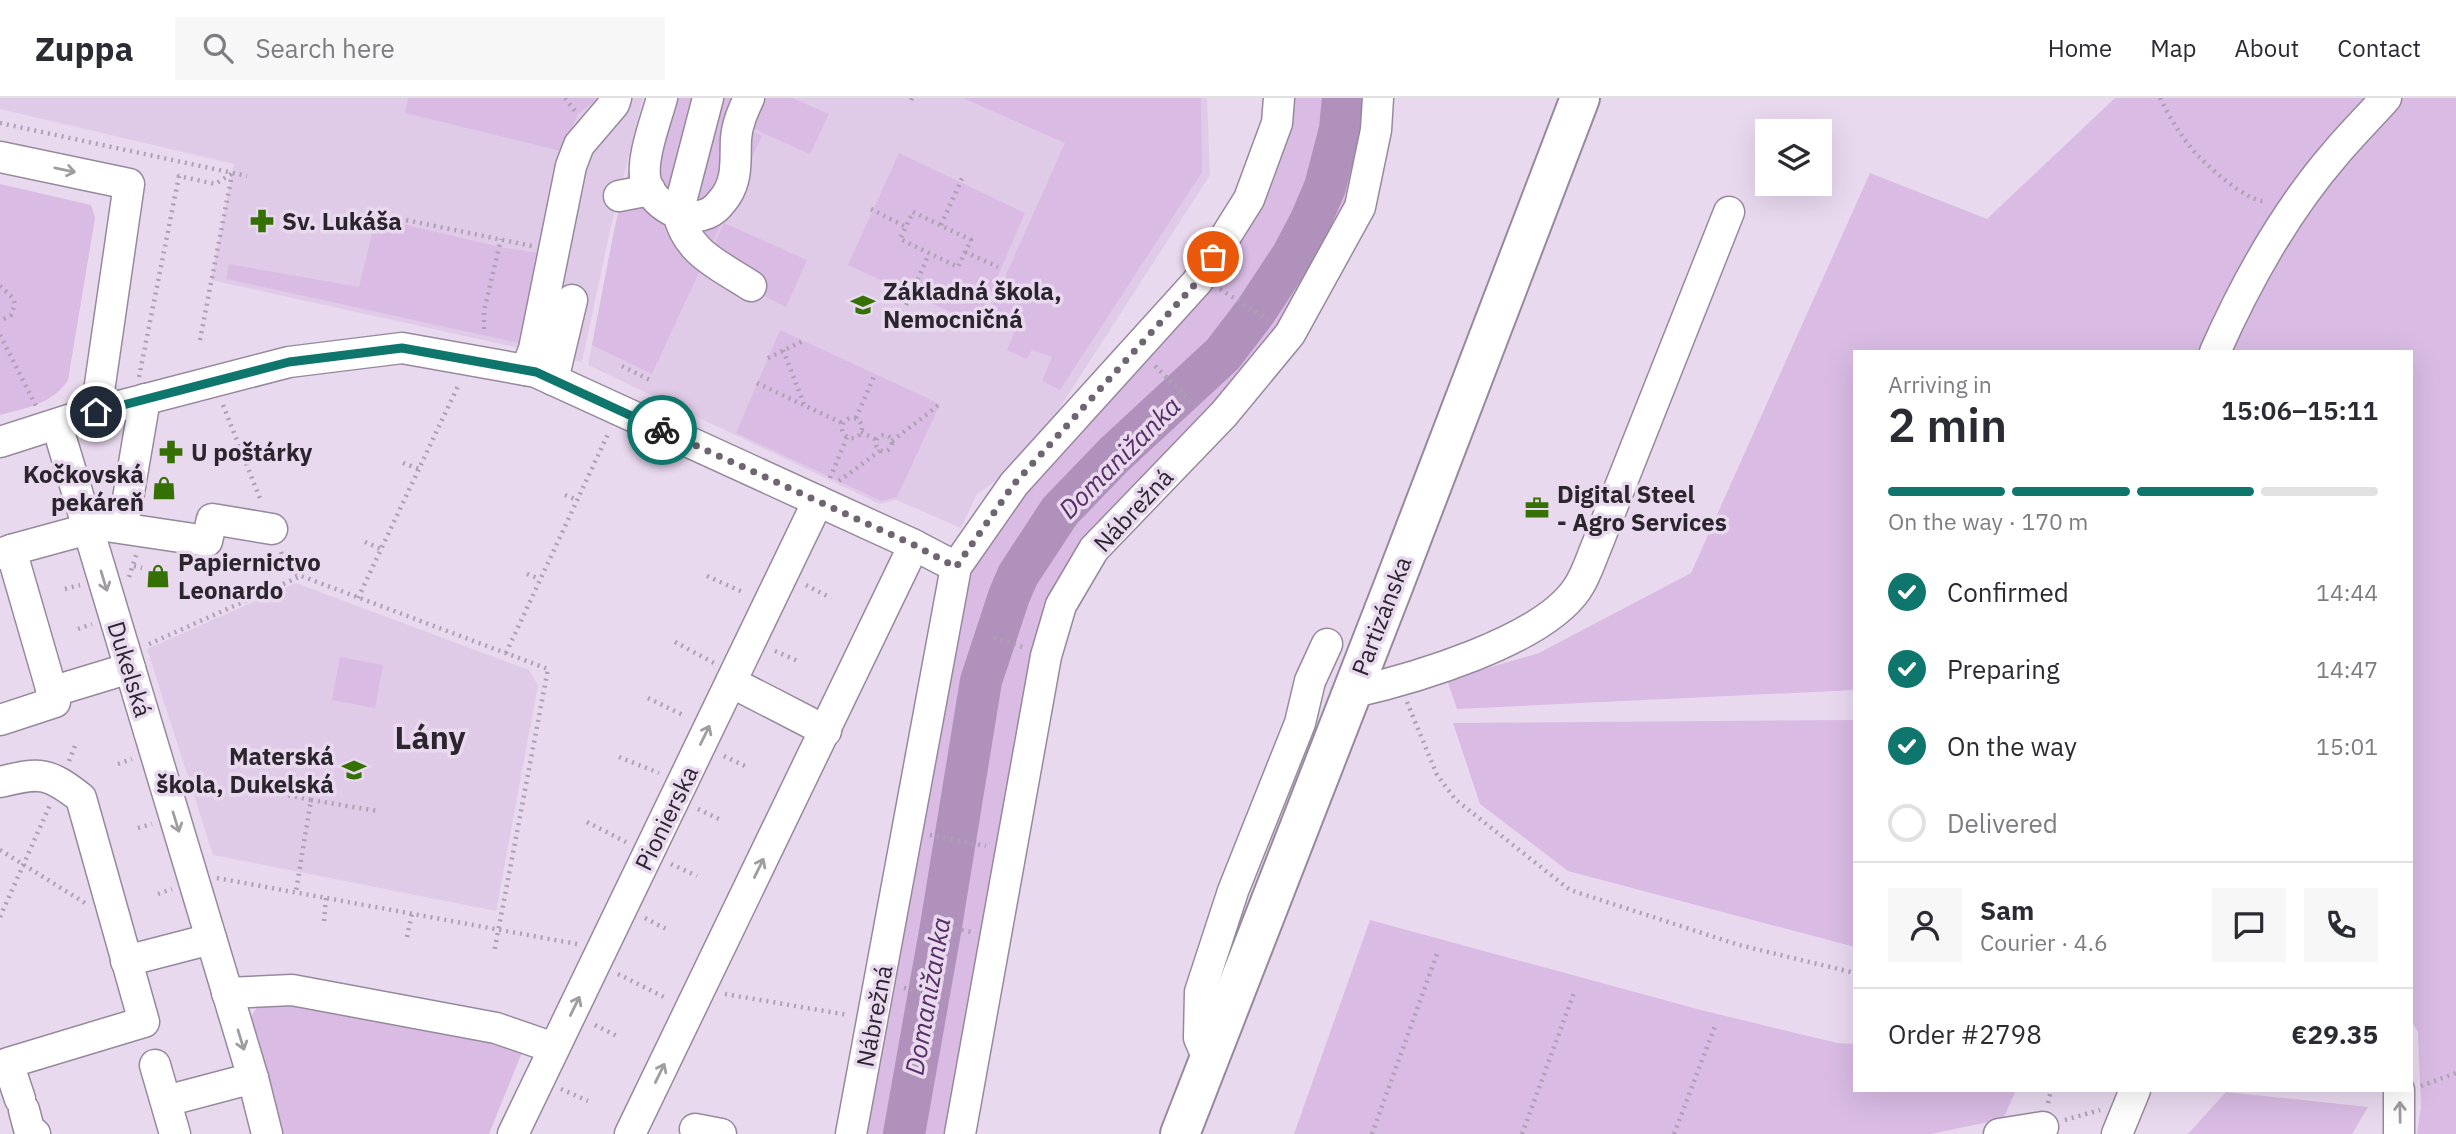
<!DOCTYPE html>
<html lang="en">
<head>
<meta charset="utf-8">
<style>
  body { margin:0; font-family:"IBM Plex Sans",sans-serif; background:#f7f7f7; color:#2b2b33; height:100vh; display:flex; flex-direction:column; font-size:26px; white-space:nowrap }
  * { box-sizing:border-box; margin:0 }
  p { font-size:23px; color:#7c7c81 }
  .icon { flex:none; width:38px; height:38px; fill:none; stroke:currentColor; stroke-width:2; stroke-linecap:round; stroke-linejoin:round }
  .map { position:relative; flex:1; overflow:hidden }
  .side { position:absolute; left:1853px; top:252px; width:560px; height:742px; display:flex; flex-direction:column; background:#fff; border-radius:0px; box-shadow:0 7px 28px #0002 }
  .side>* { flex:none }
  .tools { position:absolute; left:1755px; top:21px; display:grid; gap:14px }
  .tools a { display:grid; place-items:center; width:77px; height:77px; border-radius:0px; background:#fff; box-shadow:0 7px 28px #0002; font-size:35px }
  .pin { position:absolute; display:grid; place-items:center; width:60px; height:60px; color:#fff; margin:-30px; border:4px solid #fff; border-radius:50%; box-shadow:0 2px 7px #0007 }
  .courier { position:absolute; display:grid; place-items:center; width:70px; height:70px; margin:-35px; border:5px solid #0f766e; border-radius:50%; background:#fff; color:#222; box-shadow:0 2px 9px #0007 }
  .summary em { font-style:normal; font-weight:600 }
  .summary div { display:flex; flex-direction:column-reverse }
  .summary { display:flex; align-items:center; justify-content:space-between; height:119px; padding:0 35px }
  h1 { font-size:46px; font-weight:600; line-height:52px }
  .bar { display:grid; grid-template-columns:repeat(4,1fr); gap:10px 7px; align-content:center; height:84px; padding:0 35px }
  .bar i { height:9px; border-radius:5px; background:#e1e1e2 }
  .bar .selected { background:#0f766e }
  .bar p { grid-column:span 4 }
  .line { display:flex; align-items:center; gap:18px; padding:0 35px; border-top:2px solid #e1e1e2 }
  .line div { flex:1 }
  .round { display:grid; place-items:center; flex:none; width:74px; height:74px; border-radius:0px; background:#f7f7f7 }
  ol { padding:0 35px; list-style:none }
  li { display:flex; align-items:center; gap:21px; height:77px }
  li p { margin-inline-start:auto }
  li .icon { padding:7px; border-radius:50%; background:#0f766e; color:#fff; stroke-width:4 }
  li:last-child { color:#7c7c81 }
  li i { width:38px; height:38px; border:4px solid #e1e1e2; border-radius:50% }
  header { display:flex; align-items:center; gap:42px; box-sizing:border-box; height:98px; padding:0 35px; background:#fff; border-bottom:2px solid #e1e1e2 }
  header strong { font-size:33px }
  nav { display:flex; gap:38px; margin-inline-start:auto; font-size:24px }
  .search { width:490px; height:63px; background:#f7f7f7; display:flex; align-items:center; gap:18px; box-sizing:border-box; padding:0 24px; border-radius:0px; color:#7c7c81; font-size:26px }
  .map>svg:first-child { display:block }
  .built { fill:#dfcbe7 }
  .green { fill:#d9bbe4 }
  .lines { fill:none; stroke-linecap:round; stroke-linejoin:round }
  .river { stroke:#af91bb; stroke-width:42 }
  .minor-casing { stroke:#97899d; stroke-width:33 }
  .major-casing { stroke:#97899d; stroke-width:42 }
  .path { stroke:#ada0b2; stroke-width:4.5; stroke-dasharray:2 5; stroke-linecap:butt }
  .minor { stroke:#fff; stroke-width:30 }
  .major { stroke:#fff; stroke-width:38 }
  .oneway { stroke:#a09da1 }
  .done { stroke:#6e6472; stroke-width:7; stroke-dasharray:0 12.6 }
  .route { stroke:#0f766e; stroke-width:9 }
  .labels { text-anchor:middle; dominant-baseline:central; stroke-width:7; stroke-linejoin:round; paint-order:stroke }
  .poi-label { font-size:24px; font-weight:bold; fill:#2b252e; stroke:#e9d9ef; text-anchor:start }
  .street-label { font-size:24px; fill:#2b252e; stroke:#e9d9ef }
  .water-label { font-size:26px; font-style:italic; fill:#562e65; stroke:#e9d9ef }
  .district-label { font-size:32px; font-weight:bold; fill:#2b252e; stroke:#e9d9ef }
</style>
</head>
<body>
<header>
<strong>Zuppa</strong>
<div class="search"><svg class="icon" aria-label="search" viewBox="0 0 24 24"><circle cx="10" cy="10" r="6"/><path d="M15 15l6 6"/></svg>Search here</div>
<nav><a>Home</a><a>Map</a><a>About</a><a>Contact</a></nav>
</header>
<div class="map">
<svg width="2456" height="1036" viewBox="0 0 2456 1036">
  <rect width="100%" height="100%" fill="#e9d9ef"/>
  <g class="built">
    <polygon points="0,0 643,0 611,128 582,264 211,182 234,66 0,11"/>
    <polygon points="760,0 1207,0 1210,77 1026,362 977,396 961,430 896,402 880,406 588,267 615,128 762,39 746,30"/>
    <polygon points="296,485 529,572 538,587 496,813 213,757 147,551"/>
  </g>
  <g class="green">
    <polygon points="408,0 599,0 578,16 561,53 405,15"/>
    <polygon points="646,0 760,0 746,30 762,38 652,276 592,247 615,128"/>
    <polygon points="763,0 792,0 829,16 810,56 750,29"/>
    <polygon points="963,0 1201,0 1202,74 1060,292 1042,283 1052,259 1032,252 1027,261 1007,252 1016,230 988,217 1065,45"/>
    <polygon points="1279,0 1378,0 1360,109 1290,236 1061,507 960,1036 851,1036 956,469 1197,184"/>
    <polygon points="2115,0 2456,0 2456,1036 2417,1036 2421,1010 2418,934 2412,924 2412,254 1855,254 1855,592 1457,611 1447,582 1539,555 1691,475 1870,75 1987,121"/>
    <polygon points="899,55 1025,115 977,226 848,167"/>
    <path d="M0,86l91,21 4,13 -27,162c-15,24 -43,28 -68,35z"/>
    <polygon points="376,120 505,150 548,156 528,247 226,181 229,166 359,189"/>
    <polygon points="724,125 807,162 786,209 750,191 757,173 753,175 712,151"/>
    <polygon points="780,232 940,306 897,399 881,403 736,335"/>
    <polygon points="340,559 383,567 375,610 332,602"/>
    <polygon points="1855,622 1855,849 1568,773 1480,706 1453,625"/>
    <polygon points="1370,822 1701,912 1837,945 1855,946 1855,992 2016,992 2003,1021 1931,1036 1294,1036"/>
    <polygon points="261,903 295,903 488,937 523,952 489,1036 275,1036 247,925"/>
    <polygon points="2226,994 2368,1009 2352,1036 2188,1036"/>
  </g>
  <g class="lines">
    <polyline class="river" points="904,1036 941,828 981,583 1009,498 1018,477 1060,413 1114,357 1223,256 1255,214 1292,158 1310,124 1325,89 1340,31 1343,0"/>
    <g class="minor-casing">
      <g id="minor">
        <path d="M662,0c-6,22 -22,63 -16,84 8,26 47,46 70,26 3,-3 7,-8 10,-12 12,-18 9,-37 10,-57 1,-15 7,-28 13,-41"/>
        <path d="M708,0l-30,115c9,40 41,52 73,73"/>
        <polyline points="0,59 129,86 96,314"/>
        <polyline points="619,98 650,92"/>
        <path d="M2215,254c31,-70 70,-140 120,-198 16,-19 34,-37 51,-56"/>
        <polyline points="526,272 534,251 571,68 579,47 614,6 616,0"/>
        <polyline points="553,282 572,202"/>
        <polyline points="57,327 253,980 267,1036"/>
        <polyline points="0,344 81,318 289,264 402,250 536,274 914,447 956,469"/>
        <polyline points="126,412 145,301"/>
        <polyline points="86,425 207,443 212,421 272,431"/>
        <polyline points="11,452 88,431"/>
        <polyline points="0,456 11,452 55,604 0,622"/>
        <polyline points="731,584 826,633"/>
        <polyline points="51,594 130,570"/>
        <path d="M1351,595c61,-14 190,-51 226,-104 9,-13 14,-30 20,-44l132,-333"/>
        <path d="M0,684c40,-10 48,-10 81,16l63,224 -136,41 12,36"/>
        <polyline points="126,863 211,841"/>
        <polyline points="227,895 292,892 496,930 554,950"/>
        <polyline points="1209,963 1199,940 1200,894 1233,793 1300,625 1310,583 1327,546"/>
        <polyline points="155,967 175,1036"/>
        <polyline points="166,1003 253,980"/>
        <polyline points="24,1012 29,1031 35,1036"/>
        <polyline points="695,1031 721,1036"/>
        <polyline points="513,1036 818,403"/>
        <polyline points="630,1036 914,447"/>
        <polyline points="851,1036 956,469 1014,386 1197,184 1249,101 1277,25 1279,0"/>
        <polyline points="960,1036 1046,558 1061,507 1094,451 1224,316 1290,236 1360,109 1376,32 1378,0"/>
        <polyline points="1999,1036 2043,1029"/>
        <polyline points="2117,1036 2135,992"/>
        <polyline points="2399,1036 2399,992"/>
      </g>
    </g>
    <g class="major-casing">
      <polyline id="major" points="1180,1036 1393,489 1580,0"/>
    </g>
    <g class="path">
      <polyline points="565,0 575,13"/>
      <path d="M2160,0c9,18 19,35 32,51 11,14 57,55 74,52"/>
      <polyline points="911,2 912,0"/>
      <polyline points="0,25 247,78"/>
      <polyline points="871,111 906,129"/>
      <polygon points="913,114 971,142 958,169 900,141"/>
      <polyline points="372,115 532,148"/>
      <polyline points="941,127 964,76"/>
      <polyline points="965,154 998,169"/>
      <polyline points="0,188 13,200 15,206 11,217 0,223"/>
      <polyline points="1220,191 1268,222"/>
      <polyline points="906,207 929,156"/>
      <polyline points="484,231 484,213 501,141"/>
      <polyline points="0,237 36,308"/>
      <polyline points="200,242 232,76"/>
      <polyline points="783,252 804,306"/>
      <polyline points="768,260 803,243"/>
      <polyline points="622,268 652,283"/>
      <polyline points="1155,268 1196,308"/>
      <polyline points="139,279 179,78 215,86 233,75"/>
      <polyline points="757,285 842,325"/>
      <polyline points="223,307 261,403"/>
      <circle cx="852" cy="330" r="10"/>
      <polyline points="856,320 875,276"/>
      <polyline points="861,334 877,342"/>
      <circle cx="884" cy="345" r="8"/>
      <polyline points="892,343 940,306"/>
      <polyline points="403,365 419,371"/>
      <polyline points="830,380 847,339"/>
      <polyline points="839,383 881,352"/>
      <polyline points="565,397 577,402"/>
      <polyline points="365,444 381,451"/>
      <polyline points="281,454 288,473 548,571 494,855"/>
      <polyline points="134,468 142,470"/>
      <polyline points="527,476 540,481"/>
      <polyline points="707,478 745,495"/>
      <polyline points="129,479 136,457"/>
      <polyline points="806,487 831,500"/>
      <polyline points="65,491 80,487"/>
      <polyline points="358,500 459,286"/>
      <polyline points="78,531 92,526"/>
      <polyline points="994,539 1022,549"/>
      <polyline points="675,544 714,565"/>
      <polyline points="149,546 301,478"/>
      <polyline points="775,553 800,564"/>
      <polyline points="506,555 608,336"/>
      <polyline points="648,600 685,618"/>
      <polyline points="1407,604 1437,677 1456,702 1570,792 1739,847 1855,875"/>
      <polyline points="724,658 749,670"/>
      <polyline points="619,659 659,675"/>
      <polyline points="69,663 75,648"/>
      <polyline points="118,666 132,661"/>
      <polyline points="254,690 311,702 296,793"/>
      <polyline points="311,702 378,713"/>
      <polyline points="698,711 723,723"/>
      <polyline points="587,724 626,744"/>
      <polyline points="138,730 152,726"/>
      <polyline points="930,737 986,748"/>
      <polyline points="0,752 85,805"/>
      <polyline points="671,766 697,778"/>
      <polyline points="217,780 577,846"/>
      <polyline points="158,796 172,791"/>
      <polyline points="0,819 50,707"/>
      <polyline points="645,820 670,833"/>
      <polyline points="324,823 326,799"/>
      <polyline points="941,828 972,834"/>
      <polyline points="407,839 412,815"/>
      <polyline points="618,876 666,900"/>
      <polyline points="904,890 929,895"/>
      <polyline points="725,896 848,917"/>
      <polyline points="595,927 619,939"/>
      <polyline points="2421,988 2456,975"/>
      <polyline points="561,991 588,1003"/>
      <polyline points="2048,1005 2051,992"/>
      <polyline points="2065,1022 2100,1012"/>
      <polyline points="1372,1036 1437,856"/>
      <polyline points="1522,1036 1575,892"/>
      <polyline points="1674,1036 1715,928"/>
    </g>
    <use href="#minor" class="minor"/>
    <use href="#major" class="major"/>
  </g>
  <defs><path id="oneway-shaft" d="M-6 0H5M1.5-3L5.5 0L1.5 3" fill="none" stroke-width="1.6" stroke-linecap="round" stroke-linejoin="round" transform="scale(1.75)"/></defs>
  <g class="oneway">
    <use href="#oneway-shaft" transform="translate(65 72) rotate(12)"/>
    <use href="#oneway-shaft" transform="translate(104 483) rotate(73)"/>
    <use href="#oneway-shaft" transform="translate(705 637) rotate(-64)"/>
    <use href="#oneway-shaft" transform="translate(176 724) rotate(73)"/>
    <use href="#oneway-shaft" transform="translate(759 770) rotate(-64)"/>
    <use href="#oneway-shaft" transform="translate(575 908) rotate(-64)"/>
    <use href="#oneway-shaft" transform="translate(241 942) rotate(73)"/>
    <use href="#oneway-shaft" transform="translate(660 975) rotate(-64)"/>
    <use href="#oneway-shaft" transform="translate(2400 1014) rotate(-91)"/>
  </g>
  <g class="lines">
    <polyline class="done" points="662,332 914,447 956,469 1014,386 1197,184 1213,159"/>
    <polyline class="route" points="96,314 289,264 402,250 536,274 662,332"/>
  </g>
  <defs>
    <g id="pharmacy-bare" transform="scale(1.89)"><path d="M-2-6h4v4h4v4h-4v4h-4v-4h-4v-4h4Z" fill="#347003" stroke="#e9d9ef" stroke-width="2.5" paint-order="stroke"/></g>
    <g id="school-bare" transform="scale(1.89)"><path d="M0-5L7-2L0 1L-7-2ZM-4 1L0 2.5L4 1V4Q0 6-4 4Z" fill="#347003" stroke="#e9d9ef" stroke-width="2.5" paint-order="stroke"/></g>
    <g id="shop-bare" transform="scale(1.89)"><path d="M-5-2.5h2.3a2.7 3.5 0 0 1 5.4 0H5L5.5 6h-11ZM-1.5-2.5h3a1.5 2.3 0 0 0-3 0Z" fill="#347003" stroke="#e9d9ef" stroke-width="2.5" paint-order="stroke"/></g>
    <g id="office-bare" transform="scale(1.89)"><path d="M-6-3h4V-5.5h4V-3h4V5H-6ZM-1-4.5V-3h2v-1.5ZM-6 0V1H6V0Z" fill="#347003" stroke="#e9d9ef" stroke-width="2.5" paint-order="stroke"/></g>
  </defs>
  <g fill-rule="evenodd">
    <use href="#pharmacy-bare" x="262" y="123"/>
    <use href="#school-bare" x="863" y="207"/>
    <use href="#pharmacy-bare" x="171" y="354"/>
    <use href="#shop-bare" x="164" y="390"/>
    <use href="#office-bare" x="1537" y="410"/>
    <use href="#shop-bare" x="158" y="478"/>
    <use href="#school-bare" x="354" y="672"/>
  </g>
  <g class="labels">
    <g class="poi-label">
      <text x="282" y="123">Sv. Lukáša</text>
      <text x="883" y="193">Základná škola,<tspan x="883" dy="28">Nemocničná</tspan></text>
      <text x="191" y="354">U poštárky</text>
      <text x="144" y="376" text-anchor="end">Kočkovská<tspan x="144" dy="28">pekáreň</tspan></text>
      <text x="1557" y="396">Digital Steel<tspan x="1557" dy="28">- Agro Services</tspan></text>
      <text x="178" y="464">Papiernictvo<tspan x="178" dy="28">Leonardo</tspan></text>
      <text x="334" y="658" text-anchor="end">Materská<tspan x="334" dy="28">škola, Dukelská</tspan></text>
    </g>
    <g class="street-label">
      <text transform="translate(1133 412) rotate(-47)">Nábrežná</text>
      <text transform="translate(1381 518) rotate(-69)">Partizánska</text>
      <text transform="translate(130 571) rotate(73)">Dukelská</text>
      <text transform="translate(666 720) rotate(-64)">Pionierska</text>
      <text transform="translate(874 918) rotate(-79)">Nábrežná</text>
    </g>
    <g class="water-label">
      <text transform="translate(1119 359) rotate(-45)">Domanižanka</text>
      <text transform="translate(927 898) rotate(-80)">Domanižanka</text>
    </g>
    <g class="district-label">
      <text x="430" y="639">Lány</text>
    </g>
  </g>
</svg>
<div class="tools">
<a><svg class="icon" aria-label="layers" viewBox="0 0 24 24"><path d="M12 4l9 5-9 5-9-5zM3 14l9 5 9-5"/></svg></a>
</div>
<div class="pin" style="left:1213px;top:159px;background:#ea580c"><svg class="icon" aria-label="bag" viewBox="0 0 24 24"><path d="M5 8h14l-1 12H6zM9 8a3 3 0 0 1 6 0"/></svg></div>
<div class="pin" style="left:96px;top:314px;background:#1f2937"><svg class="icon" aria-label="home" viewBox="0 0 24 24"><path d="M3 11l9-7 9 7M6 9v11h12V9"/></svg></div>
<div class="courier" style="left:662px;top:332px"><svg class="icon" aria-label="bike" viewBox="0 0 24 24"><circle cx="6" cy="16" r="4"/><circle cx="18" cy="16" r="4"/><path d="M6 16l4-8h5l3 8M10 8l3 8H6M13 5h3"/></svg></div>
<section class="side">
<div class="summary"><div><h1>2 min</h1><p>Arriving in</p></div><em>15:06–15:11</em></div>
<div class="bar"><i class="selected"></i><i class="selected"></i><i class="selected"></i><i></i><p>On the way · 170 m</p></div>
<ol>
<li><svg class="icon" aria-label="check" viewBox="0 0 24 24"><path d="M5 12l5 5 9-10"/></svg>Confirmed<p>14:44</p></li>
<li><svg class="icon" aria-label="check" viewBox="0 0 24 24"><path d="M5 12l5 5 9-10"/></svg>Preparing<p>14:47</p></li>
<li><svg class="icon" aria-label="check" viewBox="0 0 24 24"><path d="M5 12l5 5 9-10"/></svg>On the way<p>15:01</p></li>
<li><i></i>Delivered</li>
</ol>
<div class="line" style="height:126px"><a class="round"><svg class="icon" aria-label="person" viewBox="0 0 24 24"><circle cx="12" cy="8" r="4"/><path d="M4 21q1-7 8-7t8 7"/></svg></a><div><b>Sam</b><p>Courier · 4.6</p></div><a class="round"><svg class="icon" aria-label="chat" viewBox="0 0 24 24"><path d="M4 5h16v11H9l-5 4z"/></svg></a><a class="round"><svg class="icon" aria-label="phone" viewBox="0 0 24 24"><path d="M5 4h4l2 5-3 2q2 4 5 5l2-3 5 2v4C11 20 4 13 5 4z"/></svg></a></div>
<div class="line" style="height:91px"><div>Order #2798</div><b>€29.35</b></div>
</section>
</div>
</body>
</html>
